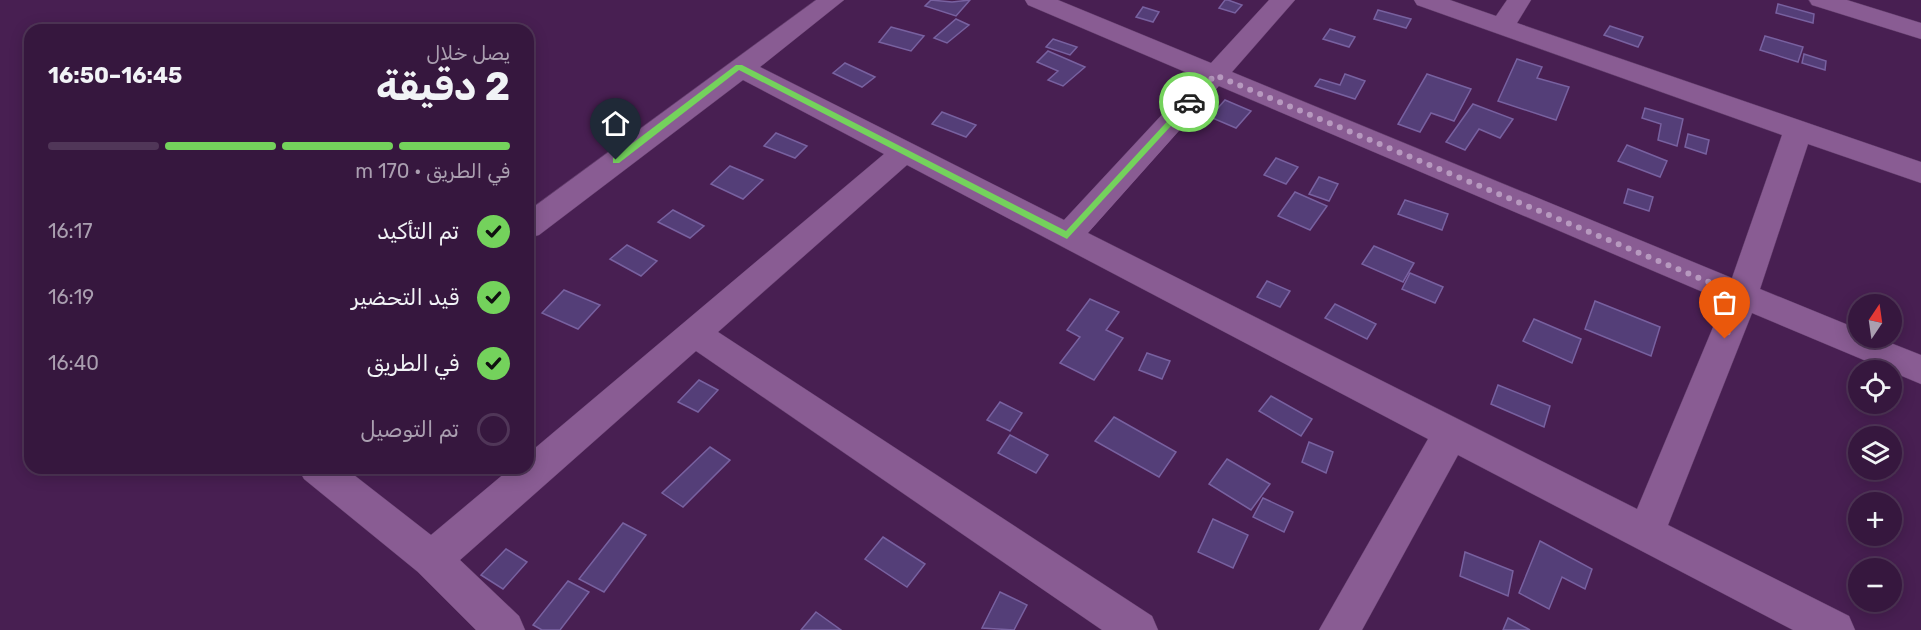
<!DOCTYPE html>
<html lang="ar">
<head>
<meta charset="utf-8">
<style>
  body { margin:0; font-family:Rubik,Cairo,sans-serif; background:#3d2045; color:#f1f3f6; direction:rtl; height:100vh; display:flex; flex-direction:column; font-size:22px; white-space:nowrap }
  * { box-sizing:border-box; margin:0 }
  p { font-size:20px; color:#aa9fb0 }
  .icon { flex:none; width:33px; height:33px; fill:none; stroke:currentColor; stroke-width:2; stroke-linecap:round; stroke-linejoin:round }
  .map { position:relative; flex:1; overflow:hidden; direction:ltr }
  .drawer { position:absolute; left:24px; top:24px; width:510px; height:450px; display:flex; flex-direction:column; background:#36173e; border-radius:18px; box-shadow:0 3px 15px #0003,0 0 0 2px #503658; direction:rtl }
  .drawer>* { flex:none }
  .needle { width:39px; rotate:13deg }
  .tools { position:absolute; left:1848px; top:294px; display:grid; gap:12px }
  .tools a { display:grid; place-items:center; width:54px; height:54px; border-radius:50%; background:#36173e; box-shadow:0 3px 15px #0003,0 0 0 2px #503658; font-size:30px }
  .pin { position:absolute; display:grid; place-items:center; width:51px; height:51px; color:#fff; margin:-62px -26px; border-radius:50% 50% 50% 0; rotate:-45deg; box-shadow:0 0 6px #0007 }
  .pin .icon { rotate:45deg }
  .courier { position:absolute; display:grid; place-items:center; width:60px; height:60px; margin:-30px; border:4px solid #74d25c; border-radius:50%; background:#fff; color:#222; box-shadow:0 2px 8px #0007 }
  .head em { font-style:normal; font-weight:700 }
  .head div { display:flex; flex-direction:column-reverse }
  .head { display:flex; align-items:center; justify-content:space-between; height:102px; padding:0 24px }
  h1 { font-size:39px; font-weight:700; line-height:45px }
  .bar { display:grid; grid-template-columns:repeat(4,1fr); gap:9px 6px; align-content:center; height:72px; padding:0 24px }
  .bar i { height:8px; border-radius:4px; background:#503658 }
  .bar .current { background:#74d25c }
  .bar p { grid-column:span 4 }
  ol { padding:0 24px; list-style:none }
  li { display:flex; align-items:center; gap:18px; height:66px }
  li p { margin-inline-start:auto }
  li .icon { padding:6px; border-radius:50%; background:#74d25c; color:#111; stroke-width:4 }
  li:last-child { color:#aa9fb0 }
  li i { width:33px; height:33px; border:3px solid #503658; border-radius:50% }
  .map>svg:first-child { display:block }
  .building { fill:#543e78; stroke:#7861a0; stroke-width:1.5 }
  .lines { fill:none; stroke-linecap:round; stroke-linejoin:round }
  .minor-casing { stroke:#603c69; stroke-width:1 }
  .minor { fill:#895c93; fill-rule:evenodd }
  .route { fill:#74d25c }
  .done { stroke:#b799bf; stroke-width:6; stroke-dasharray:0 10.8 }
</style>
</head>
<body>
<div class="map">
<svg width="1921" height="630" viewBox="0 0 1921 630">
  <rect width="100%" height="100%" fill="#481f52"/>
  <g class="building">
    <polygon points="931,0 952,2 970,0 956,16 925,6"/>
    <polygon points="1225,0 1228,0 1242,5 1235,13 1219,8"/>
    <polygon points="1778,4 1814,14 1813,23 1776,13"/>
    <polygon points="1143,7 1159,12 1153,22 1136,17"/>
    <polygon points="1378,10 1411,19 1406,28 1374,19"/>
    <polygon points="956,19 969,25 947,43 934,38"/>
    <polygon points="1610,26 1643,37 1638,47 1604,35"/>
    <polygon points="891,27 924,36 911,51 879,42"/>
    <polygon points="1330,29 1355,37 1349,47 1323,39"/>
    <polygon points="1765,36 1803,47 1798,62 1760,50"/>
    <polygon points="1053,39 1077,47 1070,55 1046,47"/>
    <polygon points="1048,51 1085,67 1063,86 1048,80 1058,71 1037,62"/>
    <polygon points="1804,54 1826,61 1825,70 1802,63"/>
    <polygon points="1517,59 1542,67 1537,78 1569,87 1556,120 1498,101"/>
    <polygon points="845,63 875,77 862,87 833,73"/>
    <polygon points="1345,74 1365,81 1355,99 1315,86 1320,79 1340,85"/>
    <polygon points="1427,74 1471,89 1454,121 1431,113 1420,132 1398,124"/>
    <polygon points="1225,100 1251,111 1236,128 1210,117"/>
    <polygon points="1473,104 1513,119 1500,138 1479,129 1465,150 1446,142"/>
    <polygon points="1645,108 1683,119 1677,146 1658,140 1661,124 1642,118"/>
    <polygon points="942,112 976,125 966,137 932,124"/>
    <polygon points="776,133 807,146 795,158 764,146"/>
    <polygon points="1688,134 1709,140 1706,154 1685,147"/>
    <polygon points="1627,145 1667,161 1660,177 1618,161"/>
    <polygon points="1276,158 1298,167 1286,184 1264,175"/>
    <polygon points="730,166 763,180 743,199 711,184"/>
    <polygon points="1319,177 1338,184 1329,201 1309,194"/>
    <polygon points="1628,189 1653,197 1649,211 1624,203"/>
    <polygon points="1295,192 1327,206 1310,230 1278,216"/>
    <polygon points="1405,200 1448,214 1442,230 1398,214"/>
    <polygon points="673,210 704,226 690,238 658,222"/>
    <polygon points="627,245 657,261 641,276 610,259"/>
    <polygon points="1374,246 1414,263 1403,282 1362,264"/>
    <polygon points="1410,273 1443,287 1435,303 1402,289"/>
    <polygon points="1267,281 1290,291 1280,307 1257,297"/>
    <polygon points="564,290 600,305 578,329 542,313"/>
    <polygon points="1090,299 1119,312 1106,330 1123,338 1094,380 1060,363 1080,337 1067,330"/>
    <polygon points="1595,301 1660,327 1651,356 1585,329"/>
    <polygon points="1335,304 1376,324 1367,339 1325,318"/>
    <polygon points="1534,319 1581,339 1572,363 1523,341"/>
    <polygon points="1147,353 1170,361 1162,379 1139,370"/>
    <polygon points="699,380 718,390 698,412 678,402"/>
    <polygon points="1498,385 1550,406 1544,427 1491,404"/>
    <polygon points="1271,396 1312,419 1301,436 1259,411"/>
    <polygon points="1000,402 1022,413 1010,431 987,420"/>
    <polygon points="1114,417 1176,452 1159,477 1095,441"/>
    <polygon points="1010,435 1048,455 1036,473 998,453"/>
    <polygon points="1309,442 1333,452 1326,473 1302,462"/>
    <polygon points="710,447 730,460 683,507 662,493"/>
    <polygon points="1227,459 1270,484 1251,510 1209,484"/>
    <polygon points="1263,498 1293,512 1284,532 1253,517"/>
    <polygon points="1213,519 1248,535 1233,568 1198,552"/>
    <polygon points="623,523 646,535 604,592 579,579"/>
    <polygon points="883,537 925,564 907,587 865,559"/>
    <polygon points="1540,541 1592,569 1585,589 1562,577 1549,609 1519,593"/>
    <polygon points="506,549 527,562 503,589 481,575"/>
    <polygon points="1465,552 1513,571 1508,596 1460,576"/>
    <polygon points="568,581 589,592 560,630 542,630 533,625"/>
    <polygon points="1000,592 1027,605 1014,630 982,628"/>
    <polygon points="816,612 841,630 801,630"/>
    <polygon points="1508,618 1530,630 1503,630"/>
  </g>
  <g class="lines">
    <g class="minor-casing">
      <g id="minor">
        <path d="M816,0h28l-84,67 304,153 133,-143 -169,-72 -3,-5h33l153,63 58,-63h26l-63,72 500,206 50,-143 -365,-130 -3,-5h36l46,16 11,-16h24l-14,23 404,139v21l-113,-39 -48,145 98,40v9h20l43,17v29l-169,-71 -84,212 181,91 6,14h-62l-335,-175 -96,175h-43l109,-191 -521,-274 -189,167 434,284 6,14h-56l-406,-279 -236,209 59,56 6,14h-49l-58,-58 -114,-93 -6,-11h47l86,67 80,-67h17v-14l356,-300 -141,-74 -204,155 -11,3v-27zM1219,86l505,215 -87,208 -549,-276z"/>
        <polygon points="1809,0 1847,0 1921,23 1921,39 1812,5"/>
      </g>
    </g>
    <use href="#minor" class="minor"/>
  </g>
  <polygon class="route" points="736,65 742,65 1066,231 1186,101 1193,102 1067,239 739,70 619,163 613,163 613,158"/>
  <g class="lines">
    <polyline class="done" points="1189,102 1215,75 1742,296 1725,339"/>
  </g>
</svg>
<div class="tools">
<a><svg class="needle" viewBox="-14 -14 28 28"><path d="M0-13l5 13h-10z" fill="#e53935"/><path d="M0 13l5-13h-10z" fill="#aa9fb0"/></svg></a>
<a><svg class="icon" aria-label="locate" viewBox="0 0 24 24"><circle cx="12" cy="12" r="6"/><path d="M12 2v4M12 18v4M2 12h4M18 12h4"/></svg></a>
<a><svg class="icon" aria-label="layers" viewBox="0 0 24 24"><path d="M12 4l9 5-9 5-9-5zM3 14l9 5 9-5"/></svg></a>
<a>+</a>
<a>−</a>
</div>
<div class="pin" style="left:1725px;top:339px;background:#ea580c"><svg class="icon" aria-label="bag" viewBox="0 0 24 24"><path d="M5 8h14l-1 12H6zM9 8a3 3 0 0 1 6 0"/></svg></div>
<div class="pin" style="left:616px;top:160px;background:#1f2937"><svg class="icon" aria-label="home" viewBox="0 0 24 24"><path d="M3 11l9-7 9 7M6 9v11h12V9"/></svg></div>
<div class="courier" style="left:1189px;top:102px"><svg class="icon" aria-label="car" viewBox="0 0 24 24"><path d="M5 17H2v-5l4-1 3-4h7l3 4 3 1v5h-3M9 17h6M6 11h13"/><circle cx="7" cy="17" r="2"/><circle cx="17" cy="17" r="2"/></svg></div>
<section class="drawer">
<div class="head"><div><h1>2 دقيقة</h1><p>يصل خلال</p></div><em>16:45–16:50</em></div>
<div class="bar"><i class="current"></i><i class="current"></i><i class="current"></i><i></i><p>في الطريق · 170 m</p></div>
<ol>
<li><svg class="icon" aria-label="check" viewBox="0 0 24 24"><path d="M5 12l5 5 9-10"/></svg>تم التأكيد<p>16:17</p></li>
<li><svg class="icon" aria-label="check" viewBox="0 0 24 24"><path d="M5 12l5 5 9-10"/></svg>قيد التحضير<p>16:19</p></li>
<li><svg class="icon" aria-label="check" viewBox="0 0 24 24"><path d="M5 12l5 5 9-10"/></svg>في الطريق<p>16:40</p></li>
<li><i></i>تم التوصيل</li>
</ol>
</section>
</div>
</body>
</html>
